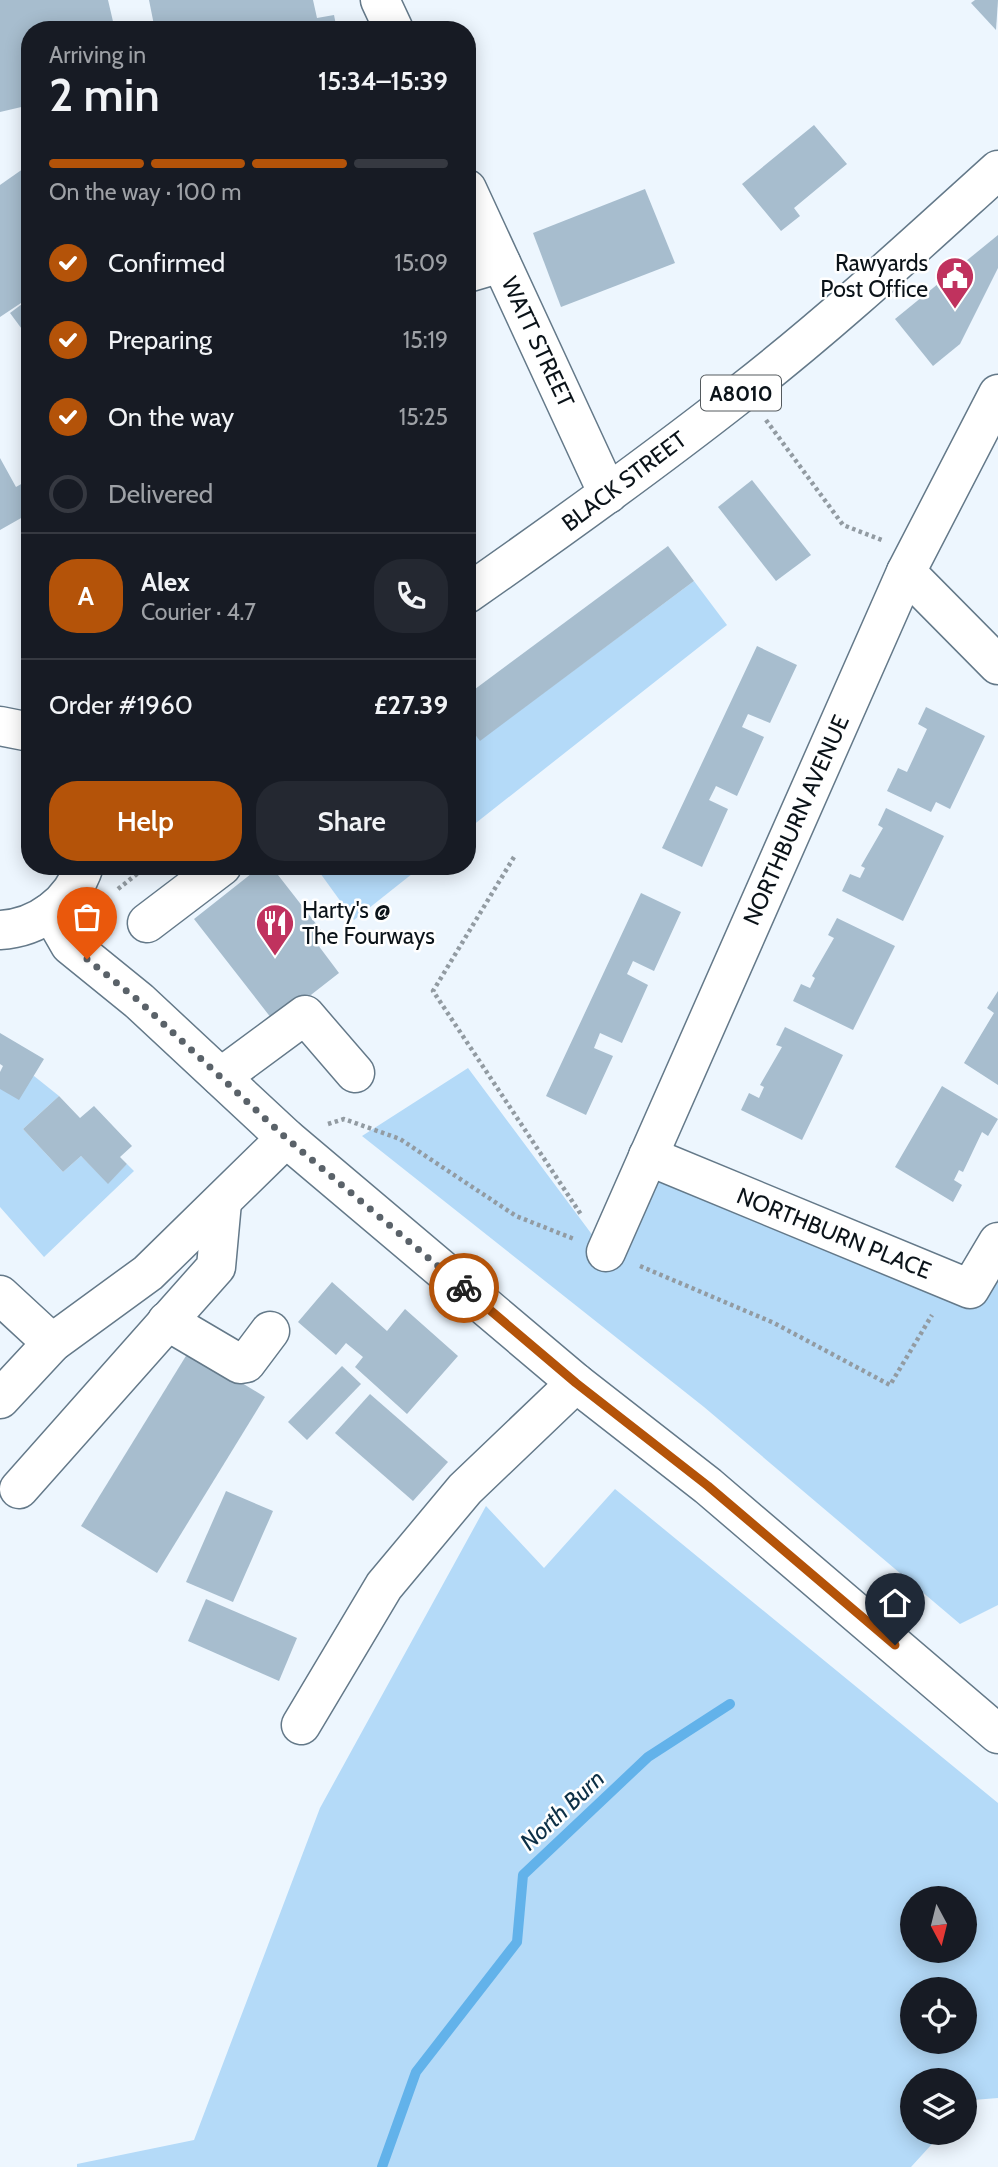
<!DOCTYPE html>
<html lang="en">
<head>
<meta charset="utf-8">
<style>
  body { margin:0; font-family:Cabin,sans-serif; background:#242831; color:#f1f3f6; height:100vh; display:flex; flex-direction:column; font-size:26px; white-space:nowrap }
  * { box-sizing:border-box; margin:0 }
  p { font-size:23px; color:#9ea1a6 }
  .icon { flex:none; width:38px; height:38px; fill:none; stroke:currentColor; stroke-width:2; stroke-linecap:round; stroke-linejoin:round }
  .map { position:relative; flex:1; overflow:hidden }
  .details { position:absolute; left:21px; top:21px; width:455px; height:854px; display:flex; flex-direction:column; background:#171b24; border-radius:28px; box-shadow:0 4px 18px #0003 }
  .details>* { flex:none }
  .needle { width:46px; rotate:173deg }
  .tools { position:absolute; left:900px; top:1886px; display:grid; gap:14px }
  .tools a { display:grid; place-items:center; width:77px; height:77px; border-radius:50%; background:#171b24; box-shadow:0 4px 18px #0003; font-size:35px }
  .pin { position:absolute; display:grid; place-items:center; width:60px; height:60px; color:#fff; margin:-72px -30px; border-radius:50% 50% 50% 0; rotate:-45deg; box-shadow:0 0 7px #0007 }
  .pin .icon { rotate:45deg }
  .courier { position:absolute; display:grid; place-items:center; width:70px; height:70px; margin:-35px; border:5px solid #b45309; border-radius:50%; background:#fff; color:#222; box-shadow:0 2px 9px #0007 }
  .summary em { font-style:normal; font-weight:600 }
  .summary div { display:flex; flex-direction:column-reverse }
  .summary { display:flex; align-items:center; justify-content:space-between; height:119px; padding:0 28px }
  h1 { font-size:46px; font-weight:600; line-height:52px }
  .bar { display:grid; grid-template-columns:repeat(4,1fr); gap:10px 7px; align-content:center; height:84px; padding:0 28px }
  .bar i { height:9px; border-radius:5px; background:#363941 }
  .bar .on { background:#b45309 }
  .bar p { grid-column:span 4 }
  .line { display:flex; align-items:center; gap:18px; padding:0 28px; border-top:2px solid #363941 }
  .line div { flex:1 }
  .round { display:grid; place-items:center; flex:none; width:74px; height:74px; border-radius:28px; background:#242831 }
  ol { padding:0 28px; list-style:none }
  li { display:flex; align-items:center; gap:21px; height:77px }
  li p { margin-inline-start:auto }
  li .icon { padding:7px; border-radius:50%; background:#b45309; color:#fff; stroke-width:4 }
  li:last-child { color:#9ea1a6 }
  li i { width:38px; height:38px; border:4px solid #363941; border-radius:50% }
  .cta { display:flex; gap:14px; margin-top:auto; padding:14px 28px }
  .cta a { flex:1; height:80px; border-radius:28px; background:#b45309; color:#fff; font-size:28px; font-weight:600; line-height:80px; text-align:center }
  .cta a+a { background:#242831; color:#f1f3f6 }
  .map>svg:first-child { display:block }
  .green { fill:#b4daf8; fill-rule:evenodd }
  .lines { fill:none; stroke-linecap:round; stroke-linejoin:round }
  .stream { stroke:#62b2ea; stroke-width:10 }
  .building { fill:#a7bdce }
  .minor-casing { stroke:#647989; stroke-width:41 }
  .major-casing { stroke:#647989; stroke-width:41 }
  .path { stroke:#929ba2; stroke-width:4.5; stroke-dasharray:3.5 3.5; stroke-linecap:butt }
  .minor { stroke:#fff; stroke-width:38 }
  .major { stroke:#fff; stroke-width:38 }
  .done { stroke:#5a6269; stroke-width:7; stroke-dasharray:0 12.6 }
  .route { stroke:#b45309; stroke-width:9 }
  .labels { text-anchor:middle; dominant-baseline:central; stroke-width:5; stroke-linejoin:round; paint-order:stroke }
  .shield { fill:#fff; stroke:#545a5e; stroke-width:2 }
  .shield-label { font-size:21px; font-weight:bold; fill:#0b1319 }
  .poi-label { font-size:23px; fill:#0b1319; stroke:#fff; text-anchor:end }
  .street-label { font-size:23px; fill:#0b1319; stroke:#fff }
  .water-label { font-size:24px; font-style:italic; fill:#0c2f46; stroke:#fff }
</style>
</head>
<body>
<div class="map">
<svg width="998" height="2167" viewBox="0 0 998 2167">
  <rect width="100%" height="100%" fill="#edf6fe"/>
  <g class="green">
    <polygon points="694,581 727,625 467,830 467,724 480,740"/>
    <polygon points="315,866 422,866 354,920"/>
    <polygon points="468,1068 605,1252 648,1156 970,1289 998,1242 998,1605 960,1624 704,1407 362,1136"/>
    <polygon points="34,1076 59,1096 23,1129 63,1172 81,1156 108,1183 127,1164 134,1171 44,1257 0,1207 0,1089"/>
    <path d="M615,1489l383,314v295l-25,2 -9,9v-28h-52v52h30l-31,34h-834v-3l117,-24 126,-332 166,-302 58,62zM912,1899h52v52h-52zM912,1990h52v52h-52z"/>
  </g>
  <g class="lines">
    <polyline class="stream" points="382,2167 416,2072 517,1942 523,1875 648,1757 730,1704"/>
  </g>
  <g class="building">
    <polygon points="0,0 108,0 115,30 30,30 30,105 0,112"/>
    <polygon points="149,0 313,0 317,18 334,15 337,30 155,30"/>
    <polygon points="975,0 998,0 996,30 971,3"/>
    <polygon points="814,125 847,164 794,208 800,216 781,231 742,184"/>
    <polygon points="30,164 30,297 0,317 0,185"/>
    <polygon points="645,189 675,263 561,307 533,233"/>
    <polygon points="998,235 998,268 960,344 933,366 895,319"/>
    <polygon points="30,298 30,340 10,313"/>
    <polygon points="0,458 16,487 30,479 30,513 0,530"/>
    <polygon points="752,480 811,555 776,581 718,507"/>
    <polygon points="668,546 694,581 480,741 467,724 467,695"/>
    <polygon points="757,646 797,665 770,723 748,714 742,727 764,737 737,796 716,786 709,800 728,809 702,867 662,848"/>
    <polygon points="926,707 985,736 950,809 936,802 931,812 887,791 898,768 907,772 927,729 918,724"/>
    <polygon points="886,808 944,836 903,921 842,891 850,874 860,878 865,868 861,866 883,828 878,825"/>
    <polygon points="261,866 271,866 324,934 315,941 339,973 275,1023 194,919"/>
    <polygon points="641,893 681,912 654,971 633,961 627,974 648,985 622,1043 600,1033 594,1048 613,1056 586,1115 546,1096"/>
    <polygon points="837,918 895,946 853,1030 793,1001 801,984 810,988 815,978 812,976 834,938 828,935"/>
    <polygon points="998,991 998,1085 964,1063 994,1013 987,1008"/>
    <polygon points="785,1027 843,1055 802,1140 741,1110 749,1093 759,1098 764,1087 760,1085 782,1047 776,1045"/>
    <polygon points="0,1033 44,1059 19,1100 0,1089 0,1072 3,1066 0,1064"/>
    <polygon points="942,1086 998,1119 988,1136 982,1132 963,1172 959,1170 954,1180 962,1185 953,1202 895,1167"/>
    <polygon points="59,1096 80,1118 94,1106 132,1146 120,1157 127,1164 108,1184 81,1156 63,1172 23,1129"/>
    <polygon points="332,1282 387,1331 405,1309 458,1356 407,1414 355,1367 363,1357 346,1343 336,1355 298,1322"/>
    <polygon points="189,1351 265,1397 157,1573 81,1526"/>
    <polygon points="342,1366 361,1384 307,1440 288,1422"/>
    <polygon points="370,1394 448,1462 413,1501 335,1433"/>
    <polygon points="226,1491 273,1511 233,1602 186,1582"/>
    <polygon points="206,1599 297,1638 279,1681 188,1641"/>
  </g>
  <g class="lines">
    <g class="minor-casing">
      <g id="minor">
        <polyline points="380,0 394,30"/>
        <polyline points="467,189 608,494"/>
        <polyline points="467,273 501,263"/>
        <polyline points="906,572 998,665"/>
        <polyline points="147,923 222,866"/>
        <polyline points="221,1077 305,1015 355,1073"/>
        <polyline points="648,1156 970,1289 998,1242"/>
        <polyline points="606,1252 906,572 998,394"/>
        <polyline points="0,1295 52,1343"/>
        <polyline points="167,1321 240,1364 246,1363 270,1331"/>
        <polyline points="0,1399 52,1343 148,1273 286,1138"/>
        <polyline points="19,1489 216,1267 222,1202"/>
        <polyline points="301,1725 384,1586 465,1489 576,1383"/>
      </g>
    </g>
    <g class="major-casing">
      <g id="major">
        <path d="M467,594c93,-65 185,-131 274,-201 90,-70 173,-147 257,-223"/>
        <polyline points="0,726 30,732"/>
        <polyline points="51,912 70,945 139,1001 286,1138 576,1383 708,1486 998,1734"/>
        <path d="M0,930c38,-2 72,-27 84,-64"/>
      </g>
    </g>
    <g class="path">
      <polyline points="766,420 843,525 882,540"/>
      <polyline points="514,857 433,991 582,1216"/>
      <polyline points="118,889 147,866"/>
      <polyline points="328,1124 344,1119 400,1139 516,1216 574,1239"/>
      <polyline points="640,1266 774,1323 890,1385 932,1315"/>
    </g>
    <use href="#minor" class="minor"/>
    <use href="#major" class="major"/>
  </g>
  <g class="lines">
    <polyline class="done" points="87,959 139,1001 286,1138 464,1288"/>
    <polyline class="route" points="464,1288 576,1383 708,1486 895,1645"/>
  </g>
  <defs>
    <g id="civic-pin" transform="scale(2.0125)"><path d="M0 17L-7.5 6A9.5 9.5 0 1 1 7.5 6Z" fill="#c0325e" stroke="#fff"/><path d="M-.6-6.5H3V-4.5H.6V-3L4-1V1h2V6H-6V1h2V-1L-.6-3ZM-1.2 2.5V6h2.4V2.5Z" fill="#fff"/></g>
    <g id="restaurant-pin" transform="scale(2.0125)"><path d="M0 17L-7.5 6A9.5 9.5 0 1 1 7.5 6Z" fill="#c0325e" stroke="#fff"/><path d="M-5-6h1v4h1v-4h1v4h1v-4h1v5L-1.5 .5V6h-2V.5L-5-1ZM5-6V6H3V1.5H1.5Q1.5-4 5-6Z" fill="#fff"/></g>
  </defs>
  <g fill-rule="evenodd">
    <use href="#civic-pin" x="955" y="276"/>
    <use href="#restaurant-pin" x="275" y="923"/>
  </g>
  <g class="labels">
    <rect class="shield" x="701" y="375.5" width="80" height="35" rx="5"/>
    <g class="shield-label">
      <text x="741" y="393">A8010</text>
    </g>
    <g class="poi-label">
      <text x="928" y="263">Rawyards<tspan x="928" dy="26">Post Office</tspan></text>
      <text x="302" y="910" text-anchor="start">Harty's @<tspan x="302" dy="26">The Fourways</tspan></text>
    </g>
    <g class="street-label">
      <text transform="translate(538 342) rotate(65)">WATT STREET</text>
      <text transform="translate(624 481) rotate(-37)">BLACK STREET</text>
      <text transform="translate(796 820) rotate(-66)">NORTHBURN AVENUE</text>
      <text transform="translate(834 1233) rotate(22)">NORTHBURN PLACE</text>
    </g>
    <g class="water-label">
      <text transform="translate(562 1810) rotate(-43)">North Burn</text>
    </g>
  </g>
</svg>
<div class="tools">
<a><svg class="needle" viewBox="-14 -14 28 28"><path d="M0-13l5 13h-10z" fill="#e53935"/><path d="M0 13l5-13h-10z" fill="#9ea1a6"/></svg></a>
<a><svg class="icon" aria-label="locate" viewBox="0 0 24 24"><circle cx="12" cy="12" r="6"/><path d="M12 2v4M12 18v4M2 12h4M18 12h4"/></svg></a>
<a><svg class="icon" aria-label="layers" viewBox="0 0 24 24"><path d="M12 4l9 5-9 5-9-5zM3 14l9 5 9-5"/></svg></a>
</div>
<div class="pin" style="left:87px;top:959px;background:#ea580c"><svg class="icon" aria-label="bag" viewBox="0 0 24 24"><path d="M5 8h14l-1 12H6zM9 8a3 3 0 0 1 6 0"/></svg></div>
<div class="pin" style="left:895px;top:1645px;background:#1f2937"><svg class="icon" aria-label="home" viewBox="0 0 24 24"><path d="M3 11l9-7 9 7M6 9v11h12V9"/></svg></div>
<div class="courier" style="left:464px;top:1288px"><svg class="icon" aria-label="bike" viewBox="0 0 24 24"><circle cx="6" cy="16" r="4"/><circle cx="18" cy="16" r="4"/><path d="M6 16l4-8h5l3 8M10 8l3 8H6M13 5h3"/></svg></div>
<section class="details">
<div class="summary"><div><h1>2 min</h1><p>Arriving in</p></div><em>15:34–15:39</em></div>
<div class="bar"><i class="on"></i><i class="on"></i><i class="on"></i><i></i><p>On the way · 100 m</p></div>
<ol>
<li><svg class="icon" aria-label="check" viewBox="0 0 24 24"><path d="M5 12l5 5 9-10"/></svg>Confirmed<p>15:09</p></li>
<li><svg class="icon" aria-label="check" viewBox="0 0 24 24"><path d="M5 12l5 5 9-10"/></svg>Preparing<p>15:19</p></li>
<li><svg class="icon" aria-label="check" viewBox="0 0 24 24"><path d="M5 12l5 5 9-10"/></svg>On the way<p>15:25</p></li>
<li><i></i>Delivered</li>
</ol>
<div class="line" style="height:126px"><b class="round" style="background:#b45309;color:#fff">A</b><div><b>Alex</b><p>Courier · 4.7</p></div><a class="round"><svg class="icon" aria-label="phone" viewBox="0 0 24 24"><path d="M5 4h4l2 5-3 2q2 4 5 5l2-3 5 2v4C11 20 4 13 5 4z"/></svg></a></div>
<div class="line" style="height:91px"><div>Order #1960</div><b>£27.39</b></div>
<div class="cta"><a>Help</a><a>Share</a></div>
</section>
</div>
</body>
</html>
